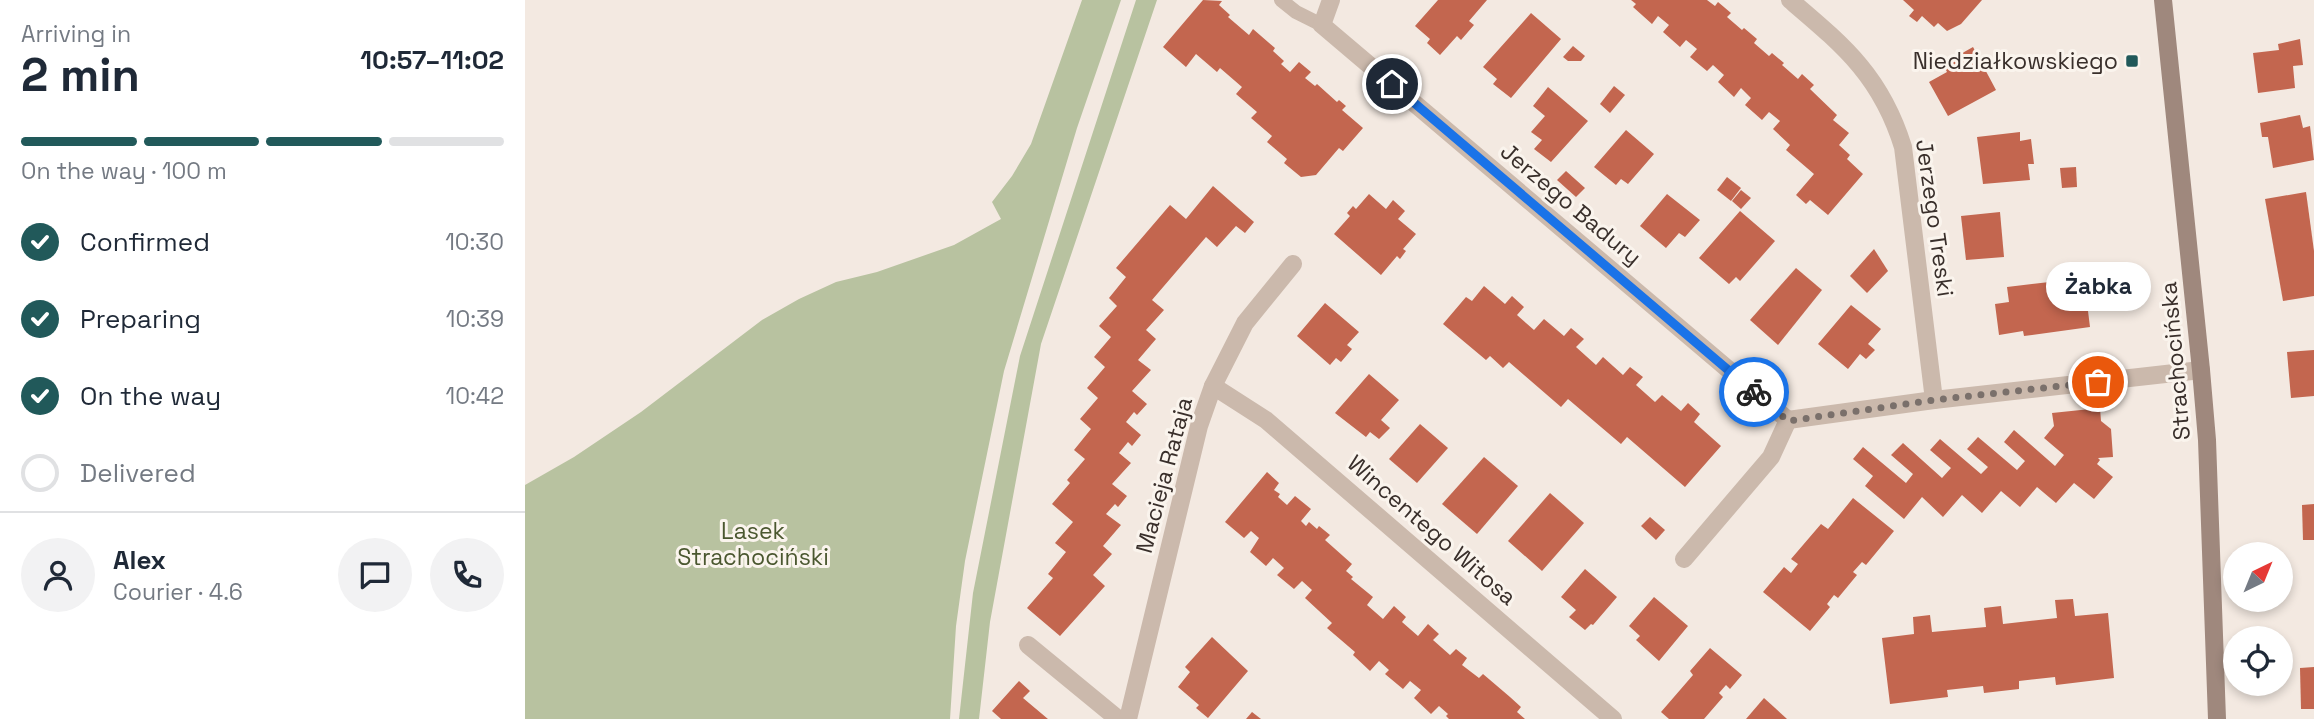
<!DOCTYPE html>
<html lang="en">
<head>
<meta charset="utf-8">
<style>
  body { margin:0; font-family:"Space Grotesk",sans-serif; background:#f2f2f3; color:#1f2937; height:100vh; display:flex; flex-direction:column; font-size:26px; white-space:nowrap }
  * { box-sizing:border-box; margin:0 }
  p { font-size:23px; color:#747a83 }
  .icon { flex:none; width:38px; height:38px; fill:none; stroke:currentColor; stroke-width:2; stroke-linecap:round; stroke-linejoin:round }
  .map { position:relative; flex:1; overflow:hidden }
  .details { display:flex; flex-direction:column; background:#fff; width:525px }
  .details>* { flex:none }
  .needle { width:46px; rotate:43deg }
  .tools { position:absolute; left:1698px; top:542px; display:grid; gap:14px }
  .tools a { display:grid; place-items:center; width:70px; height:70px; border-radius:50%; background:#fff; box-shadow:0 4px 10px #0003; font-size:35px }
  .pin { position:absolute; display:grid; place-items:center; width:60px; height:60px; color:#fff; margin:-30px; border:4px solid #fff; border-radius:50%; box-shadow:0 2px 7px #0007 }
  .courier { position:absolute; display:grid; place-items:center; width:70px; height:70px; margin:-35px; border:5px solid #1a73e8; border-radius:50%; background:#fff; color:#222; box-shadow:0 2px 9px #0007 }
  .bubble { position:absolute; height:49px; border-radius:24px; background:#fff; box-shadow:0 4px 10px #0003; font-size:23px; font-weight:700; line-height:49px; text-align:center }
  .head em { font-style:normal; font-weight:700 }
  .head div { display:flex; flex-direction:column-reverse }
  .head { display:flex; align-items:center; justify-content:space-between; height:119px; padding:0 21px }
  h1 { font-size:46px; font-weight:700; line-height:52px }
  .bar { display:grid; grid-template-columns:repeat(4,1fr); gap:10px 7px; align-content:center; height:84px; padding:0 21px }
  .bar i { height:9px; border-radius:5px; background:#e0e1e3 }
  .bar .selected { background:#21595a }
  .bar p { grid-column:span 4 }
  .line { display:flex; align-items:center; gap:18px; padding:0 21px; border-top:2px solid #e0e1e3 }
  .line div { flex:1 }
  .round { display:grid; place-items:center; flex:none; width:74px; height:74px; border-radius:37px; background:#f2f2f3 }
  ol { padding:0 21px; list-style:none }
  li { display:flex; align-items:center; gap:21px; height:77px }
  li p { margin-inline-start:auto }
  li .icon { padding:7px; border-radius:50%; background:#21595a; color:#fff; stroke-width:4 }
  li:last-child { color:#747a83 }
  li i { width:38px; height:38px; border:4px solid #e0e1e3; border-radius:50% }
  main { display:flex; flex:1; min-height:0 }
  .map>svg:first-child { display:block }
  .green { fill:#b8c2a0 }
  .building { fill:#c3664f }
  .lines { fill:none; stroke-linecap:round; stroke-linejoin:round }
  .service { stroke:#cbb9ac; stroke-width:14 }
  .minor { stroke:#cbb9ac; stroke-width:18 }
  .secondary { stroke:#9f887d; stroke-width:18 }
  .done { stroke:#7a706b; stroke-width:7; stroke-dasharray:0 12.6 }
  .route { stroke:#1a73e8; stroke-width:9 }
  .poi-dot { fill:#21595a; stroke:#faf4ed; stroke-width:2.5 }
  .labels { text-anchor:middle; dominant-baseline:central; stroke-width:6; stroke-linejoin:round; paint-order:stroke }
  .poi-label { font-size:23px; fill:#392f2b; stroke:#faf4ed; text-anchor:end }
  .street-label { font-size:23px; fill:#392f2b; stroke:#faf4ed }
  .park-label { font-size:23px; fill:#4a572f; stroke:#faf4ed }
</style>
</head>
<body>
<main>
<section class="details">
<div class="head"><div><h1>2 min</h1><p>Arriving in</p></div><em>10:57–11:02</em></div>
<div class="bar"><i class="selected"></i><i class="selected"></i><i class="selected"></i><i></i><p>On the way · 100 m</p></div>
<ol>
<li><svg class="icon" aria-label="check" viewBox="0 0 24 24"><path d="M5 12l5 5 9-10"/></svg>Confirmed<p>10:30</p></li>
<li><svg class="icon" aria-label="check" viewBox="0 0 24 24"><path d="M5 12l5 5 9-10"/></svg>Preparing<p>10:39</p></li>
<li><svg class="icon" aria-label="check" viewBox="0 0 24 24"><path d="M5 12l5 5 9-10"/></svg>On the way<p>10:42</p></li>
<li><i></i>Delivered</li>
</ol>
<div class="line" style="height:126px"><a class="round"><svg class="icon" aria-label="person" viewBox="0 0 24 24"><circle cx="12" cy="8" r="4"/><path d="M4 21q1-7 8-7t8 7"/></svg></a><div><b>Alex</b><p>Courier · 4.6</p></div><a class="round"><svg class="icon" aria-label="chat" viewBox="0 0 24 24"><path d="M4 5h16v11H9l-5 4z"/></svg></a><a class="round"><svg class="icon" aria-label="phone" viewBox="0 0 24 24"><path d="M5 4h4l2 5-3 2q2 4 5 5l2-3 5 2v4C11 20 4 13 5 4z"/></svg></a></div>
</section>
<div class="map">
<svg width="1789" height="719" viewBox="0 0 1789 719">
  <rect width="100%" height="100%" fill="#f3e9e1"/>
  <g class="green">
    <polygon points="557,0 596,0 552,128 479,371 440,561 431,626 425,719 0,719 0,485 49,457 116,412 237,320 274,299 311,282 352,272 429,245 476,219 467,202 487,176 506,144"/>
    <polygon points="611,0 632,0 516,344 465,622 454,719 434,719 448,593 495,356"/>
  </g>
  <g class="building">
    <polygon points="678,0 697,1 694,5 705,15 703,17 724,35 728,29 750,48 748,51 759,61 756,64 765,72 774,62 786,72 780,78 790,86 792,84 812,102 814,100 821,106 817,110 838,128 818,151 814,148 791,175 776,177 759,163 762,159 742,142 747,136 726,118 732,112 711,94 717,87 695,68 692,72 671,54 661,67 638,47"/>
    <polygon points="913,0 962,0 944,21 949,25 936,40 932,36 915,55 902,43 905,39 890,26"/>
    <polygon points="1106,0 1182,0 1190,6 1193,2 1206,13 1202,17 1217,30 1219,28 1232,39 1229,43 1244,56 1247,53 1259,63 1257,65 1273,79 1277,74 1289,85 1285,89 1312,115 1308,120 1324,133 1314,145 1325,155 1322,159 1338,174 1303,215 1285,200 1281,204 1271,195 1289,174 1261,150 1265,145 1248,129 1255,121 1244,112 1237,120 1220,105 1226,98 1216,88 1209,97 1193,82 1199,75 1188,65 1182,71 1165,57 1172,49 1161,40 1155,47 1138,32 1144,25 1133,16 1127,24 1108,7 1111,4"/>
    <polygon points="1378,0 1457,0 1436,24 1422,31 1413,23 1409,27 1397,16 1392,22 1384,16 1389,10"/>
    <polygon points="1006,13 1036,39 986,98 968,84 972,79 958,67"/>
    <polygon points="1775,39 1778,65 1768,66 1770,88 1733,93 1728,53 1754,50 1753,44"/>
    <polygon points="1048,46 1060,56 1056,61 1043,61 1038,57"/>
    <polygon points="1448,47 1471,90 1423,116 1404,82 1422,72 1418,64"/>
    <polygon points="1089,86 1100,95 1085,113 1075,104"/>
    <polygon points="1023,87 1063,121 1026,162 1009,149 1017,140 1006,132 1020,116 1008,106"/>
    <polygon points="1775,115 1778,128 1785,126 1789,160 1748,168 1743,137 1737,137 1735,123"/>
    <polygon points="1101,130 1129,154 1103,184 1096,179 1091,185 1069,167"/>
    <polygon points="1495,132 1495,141 1506,139 1509,164 1503,164 1505,180 1458,184 1452,137"/>
    <polygon points="1551,167 1552,187 1537,188 1535,168"/>
    <polygon points="1041,171 1060,188 1051,197 1032,180"/>
    <polygon points="1202,177 1216,188 1206,201 1192,190"/>
    <polygon points="688,186 729,222 720,233 711,226 692,247 681,237 627,300 639,310 621,330 631,339 613,360 626,370 607,391 622,404 612,415 609,412 601,422 616,435 607,446 603,442 594,453 606,463 587,484 602,496 593,507 590,504 581,514 596,525 578,546 587,554 568,575 580,586 535,636 502,608 528,578 523,574 541,552 530,543 548,522 527,504 545,483 542,480 560,459 549,450 566,429 555,419 573,398 562,388 580,367 569,357 586,337 574,326 592,306 584,298 601,277 591,268 645,205 661,219"/>
    <polygon points="1216,190 1226,198 1216,209 1207,201"/>
    <polygon points="1781,192 1789,251 1789,296 1758,301 1740,199"/>
    <polygon points="844,194 861,209 868,200 880,211 873,219 891,234 878,249 881,251 875,259 872,256 856,275 809,234 825,216 822,213 828,206 831,209"/>
    <polygon points="1142,194 1175,220 1160,237 1154,233 1141,248 1115,226"/>
    <polygon points="1215,211 1250,241 1215,281 1211,277 1204,284 1174,258"/>
    <polygon points="1475,212 1479,257 1441,260 1436,216"/>
    <polygon points="1349,249 1363,271 1342,293 1325,276"/>
    <polygon points="1271,268 1297,290 1253,345 1225,320"/>
    <polygon points="1568,277 1571,302 1562,303 1565,327 1499,336 1498,331 1474,335 1470,304 1484,302 1482,287"/>
    <polygon points="959,286 980,304 987,296 999,307 992,315 1009,330 1019,319 1039,336 1046,328 1059,339 1051,347 1071,365 1078,357 1098,375 1105,367 1118,377 1111,385 1130,402 1137,395 1156,411 1163,403 1175,414 1169,422 1196,446 1160,487 1102,437 1096,444 1043,399 1036,407 984,362 978,368 965,356 961,360 918,324 941,297 947,301"/>
    <polygon points="800,303 834,332 822,345 827,349 816,362 811,358 805,365 772,336"/>
    <polygon points="1326,305 1356,329 1343,344 1350,350 1341,359 1335,354 1323,369 1293,344"/>
    <polygon points="1789,350 1789,396 1766,398 1762,352"/>
    <polygon points="844,374 874,400 856,420 865,428 854,439 845,432 841,437 810,413"/>
    <polygon points="1575,408 1576,421 1586,429 1588,457 1573,458 1575,460 1572,464 1588,477 1569,499 1549,483 1531,503 1512,487 1495,507 1476,491 1457,513 1437,495 1418,517 1397,497 1379,519 1340,486 1348,476 1328,459 1338,447 1381,483 1388,474 1366,455 1378,443 1417,478 1426,468 1405,450 1415,439 1456,474 1463,467 1442,449 1453,437 1492,470 1500,461 1479,442 1489,430 1530,466 1539,455 1519,438 1529,426 1527,413"/>
    <polygon points="895,424 923,448 892,483 864,459"/>
    <polygon points="959,457 993,486 952,534 917,504"/>
    <polygon points="742,472 754,483 749,490 755,494 753,497 762,505 770,496 786,509 776,521 781,526 784,522 792,529 794,526 805,535 800,540 827,564 821,571 828,577 826,579 848,597 842,605 858,619 869,606 881,617 877,622 893,636 903,624 914,634 908,640 925,655 931,649 942,658 937,665 954,678 958,674 985,697 996,707 992,712 1000,719 924,719 921,716 923,714 914,706 906,714 889,698 896,690 885,681 878,689 860,674 864,670 854,661 845,671 828,655 830,652 802,628 807,623 780,598 787,590 777,581 769,589 752,575 759,568 748,558 741,566 725,552 734,538 726,531 719,538 700,522"/>
    <polygon points="1025,493 1059,523 1017,571 983,541"/>
    <polygon points="1328,498 1369,531 1341,565 1337,562 1328,572 1332,575 1313,598 1309,595 1302,604 1305,607 1285,631 1238,592 1259,567 1266,573 1273,564 1266,559 1296,524 1303,529"/>
    <polygon points="1789,504 1789,540 1778,540 1777,505"/>
    <polygon points="1125,517 1140,530 1131,540 1116,526"/>
    <polygon points="1060,569 1092,597 1068,625 1066,624 1060,630 1044,617 1051,610 1036,597"/>
    <polygon points="1129,597 1163,626 1134,661 1111,640 1115,636 1104,626"/>
    <polygon points="1548,599 1550,616 1583,613 1589,678 1531,685 1530,677 1494,681 1494,689 1459,693 1458,686 1422,690 1423,697 1365,704 1357,638 1389,634 1388,617 1405,615 1407,632 1461,627 1459,608 1476,606 1478,624 1532,618 1530,600"/>
    <polygon points="687,637 723,671 683,718 671,708 674,705 653,687 665,672 660,667"/>
    <polygon points="1185,648 1217,675 1205,689 1201,685 1194,693 1198,697 1179,719 1144,719 1136,712 1168,675 1165,671"/>
    <polygon points="1789,667 1789,709 1776,709 1775,668"/>
    <polygon points="494,681 505,691 498,698 523,719 476,719 467,711"/>
    <polygon points="1239,698 1262,719 1221,719"/>
    <polygon points="727,712 736,719 721,719"/>
  </g>
  <g class="lines">
    <polyline class="service" points="756,0 771,12 797,25"/>
    <g class="minor">
      <polyline points="806,0 797,25 1263,420 1246,457 1159,559"/>
      <path d="M1265,0c54,46 91,76 113,147l31,253"/>
      <polyline points="688,386 741,420 1088,719"/>
      <polyline points="1263,420 1409,400 1676,370"/>
      <polyline points="503,645 593,719"/>
      <polyline points="603,719 674,426 688,386 720,323 768,264"/>
    </g>
    <polyline class="secondary" points="1638,0 1676,370 1682,440 1692,719"/>
  </g>
  <g class="lines">
    <polyline class="done" points="1229,392 1263,421 1409,400 1573,382"/>
    <polyline class="route" points="867,84 1229,392"/>
  </g>
  <rect class="poi-dot" x="1600" y="54" width="14" height="14" rx="3.5"/>
  <g class="labels">
    <g class="poi-label">
      <text x="1593" y="61">Niedziałkowskiego</text>
    </g>
    <g class="street-label">
      <text transform="translate(1046 204) rotate(40)">Jerzego Badury</text>
      <text transform="translate(1410 218) rotate(82)">Jerzego Treski</text>
      <text transform="translate(1650 361) rotate(-95)">Strachocińska</text>
      <text transform="translate(639 475) rotate(-75)">Macieja Rataja</text>
      <text transform="translate(907 530) rotate(41)">Wincentego Witosa</text>
    </g>
    <g class="park-label">
      <text x="228" y="531">Lasek<tspan x="228" dy="26">Strachociński</tspan></text>
    </g>
  </g>
</svg>
<div class="tools">
<a><svg class="needle" viewBox="-14 -14 28 28"><path d="M0-13l5 13h-10z" fill="#e53935"/><path d="M0 13l5-13h-10z" fill="#747a83"/></svg></a>
<a><svg class="icon" aria-label="locate" viewBox="0 0 24 24"><circle cx="12" cy="12" r="6"/><path d="M12 2v4M12 18v4M2 12h4M18 12h4"/></svg></a>
</div>
<div class="pin" style="left:1573px;top:382px;background:#ea580c"><svg class="icon" aria-label="bag" viewBox="0 0 24 24"><path d="M5 8h14l-1 12H6zM9 8a3 3 0 0 1 6 0"/></svg></div>
<div class="pin" style="left:867px;top:84px;background:#1f2937"><svg class="icon" aria-label="home" viewBox="0 0 24 24"><path d="M3 11l9-7 9 7M6 9v11h12V9"/></svg></div>
<div class="courier" style="left:1229px;top:392px"><svg class="icon" aria-label="bike" viewBox="0 0 24 24"><circle cx="6" cy="16" r="4"/><circle cx="18" cy="16" r="4"/><path d="M6 16l4-8h5l3 8M10 8l3 8H6M13 5h3"/></svg></div>
<div class="bubble" style="left:1521px;top:262px;width:105px">Żabka</div>
</div>
</main>
</body>
</html>
